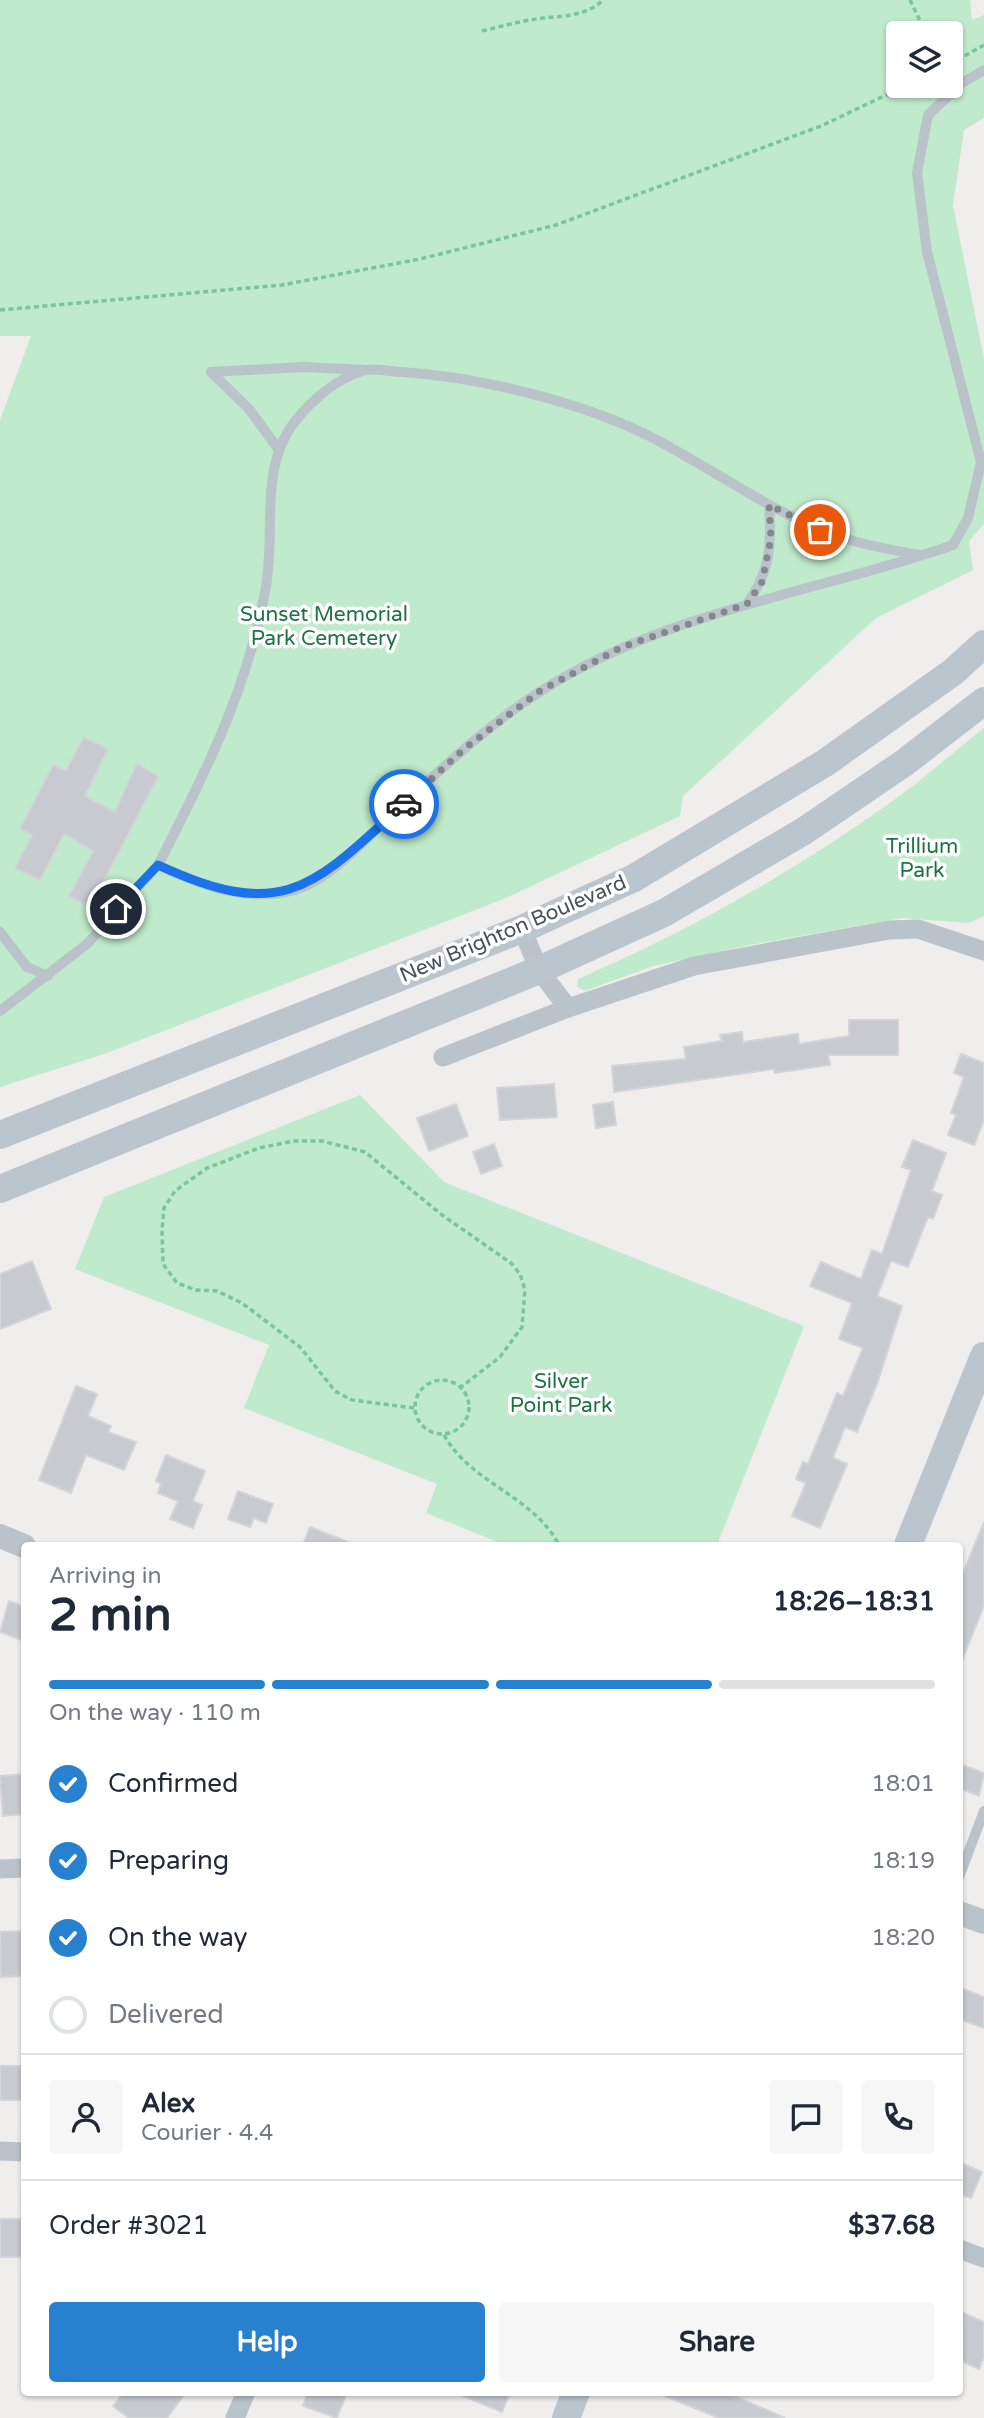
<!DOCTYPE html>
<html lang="en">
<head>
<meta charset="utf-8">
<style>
  body { margin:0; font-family:"Varela Round",sans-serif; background:#f6f6f7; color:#1f2937; height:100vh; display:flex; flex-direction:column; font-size:26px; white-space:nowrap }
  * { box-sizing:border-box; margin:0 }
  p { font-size:23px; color:#747a83 }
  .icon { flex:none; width:38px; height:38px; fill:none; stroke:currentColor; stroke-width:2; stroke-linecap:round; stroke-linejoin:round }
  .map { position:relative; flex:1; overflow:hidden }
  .panel { position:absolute; left:21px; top:1542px; width:942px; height:854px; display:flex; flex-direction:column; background:#fff; border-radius:7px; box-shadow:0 2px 5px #0004 }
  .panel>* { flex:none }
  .buttons { position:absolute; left:886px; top:21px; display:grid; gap:14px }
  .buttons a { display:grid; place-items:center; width:77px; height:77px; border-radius:7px; background:#fff; box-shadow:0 2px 5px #0004; font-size:35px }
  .pin { position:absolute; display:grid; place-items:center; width:60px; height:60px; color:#fff; margin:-30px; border:4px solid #fff; border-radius:50%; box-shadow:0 2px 7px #0007 }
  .courier { position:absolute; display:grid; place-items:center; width:70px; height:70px; margin:-35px; border:5px solid #1a73e8; border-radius:50%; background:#fff; color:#222; box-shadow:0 2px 9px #0007 }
  .overview em { font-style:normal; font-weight:700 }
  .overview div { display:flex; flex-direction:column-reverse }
  .overview { display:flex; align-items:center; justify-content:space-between; height:119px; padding:0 28px }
  h1 { font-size:46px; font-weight:700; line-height:52px }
  .bar { display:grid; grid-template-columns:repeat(4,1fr); gap:10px 7px; align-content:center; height:84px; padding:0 28px }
  .bar i { height:9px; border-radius:5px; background:#e0e1e3 }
  .bar .on { background:#2881ce }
  .bar p { grid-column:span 4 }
  .line { display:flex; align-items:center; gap:18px; padding:0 28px; border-top:2px solid #e0e1e3 }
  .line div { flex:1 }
  .round { display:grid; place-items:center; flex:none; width:74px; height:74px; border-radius:7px; background:#f6f6f7 }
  ol { padding:0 28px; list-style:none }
  li { display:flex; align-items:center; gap:21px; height:77px }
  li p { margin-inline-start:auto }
  li .icon { padding:7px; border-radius:50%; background:#2881ce; color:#fff; stroke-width:4 }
  li:last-child { color:#747a83 }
  li i { width:38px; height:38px; border:4px solid #e0e1e3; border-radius:50% }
  .action { display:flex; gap:14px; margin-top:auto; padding:14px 28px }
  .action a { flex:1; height:80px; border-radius:7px; background:#2881ce; color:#fff; font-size:28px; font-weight:700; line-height:80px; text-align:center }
  .action a+a { background:#f6f6f7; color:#1f2937 }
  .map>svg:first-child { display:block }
  .green { fill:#bfeacb; fill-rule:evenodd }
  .building { fill:#c7cbd0; stroke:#d2d4d8; stroke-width:2 }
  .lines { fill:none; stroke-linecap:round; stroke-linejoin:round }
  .path { stroke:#7ac599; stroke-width:3.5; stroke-dasharray:5 3.5; stroke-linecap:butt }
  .service { stroke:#bac3c9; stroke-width:10 }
  .minor { stroke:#bac3c9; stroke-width:19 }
  .tertiary { stroke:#bac3c9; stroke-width:24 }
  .secondary { stroke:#bac5ce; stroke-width:28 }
  .done { stroke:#82888d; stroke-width:7; stroke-dasharray:0 12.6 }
  .route { stroke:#1a73e8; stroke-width:9 }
  .labels { text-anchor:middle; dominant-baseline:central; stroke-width:7; stroke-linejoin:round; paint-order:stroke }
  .park-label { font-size:21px; fill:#1e7341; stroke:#fff }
  .street-label { font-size:21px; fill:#475259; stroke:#fff }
</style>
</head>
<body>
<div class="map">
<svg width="984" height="2418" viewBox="0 0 984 2418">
  <rect width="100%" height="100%" fill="#f0eded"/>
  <g class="green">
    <path d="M0,0h970l2,20 12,-5v103l-20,12 -11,75 31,154v165l-15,17 4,29 -97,48 -193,178 -3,20 -174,82 -399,155 -107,34v-667l31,-84h-31zM898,33h52v53h-52z"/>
    <path d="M984,728v188l-15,7 -67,-5 -152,27 -97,21 -68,25 -8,-4 1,-8c108,-47 210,-104 306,-172 35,-24 67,-53 100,-79z"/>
    <polygon points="360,1095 444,1182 804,1326 717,1545 505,1545 426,1513 437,1484 244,1408 269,1345 75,1269 104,1197"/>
  </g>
  <g class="building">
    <polygon points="84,737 108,749 85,796 115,812 137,763 158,777 90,907 69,896 93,851 64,834 40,880 15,868 32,835 20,829 53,765 66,770"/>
    <polygon points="849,1020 898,1020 898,1055 828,1055 830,1065 775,1073 774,1069 614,1092 612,1066 686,1059 684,1047 722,1041 720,1035 742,1032 743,1042 798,1034 799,1044 849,1036"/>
    <polygon points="961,1054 984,1063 984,1120 974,1145 948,1135 956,1115 951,1113 964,1077 954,1073"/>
    <polygon points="554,1084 557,1117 500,1120 497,1088"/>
    <polygon points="613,1102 616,1125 596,1128 593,1105"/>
    <polygon points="456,1104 468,1136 429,1151 417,1118"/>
    <polygon points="913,1140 946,1153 932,1191 942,1195 933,1219 928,1217 908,1267 891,1261 877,1296 902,1306 877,1384 857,1432 845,1427 833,1458 847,1464 820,1528 792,1516 806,1483 796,1479 803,1462 808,1464 837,1393 843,1396 863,1348 839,1339 852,1303 810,1286 821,1262 861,1279 872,1250 882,1254 911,1170 902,1167"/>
    <polygon points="494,1144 502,1166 481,1174 473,1152"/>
    <polygon points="32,1261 51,1309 0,1329 0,1274"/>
    <polygon points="76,1386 97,1394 88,1416 111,1426 108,1432 136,1442 124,1470 86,1455 71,1493 39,1480"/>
    <polygon points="166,1455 205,1471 193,1501 202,1505 193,1528 170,1519 178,1501 158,1493 161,1484 156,1481"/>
    <polygon points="238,1491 273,1504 266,1523 254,1518 250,1527 228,1519"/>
    <polygon points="984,1522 984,1605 960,1666 959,1583"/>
    <polygon points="310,1527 353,1544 353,1545 303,1545"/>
    <polygon points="9,1601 24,1607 24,1641 0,1632"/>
    <polygon points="963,1765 984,1773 979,1796 959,1788"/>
    <polygon points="24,1774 24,1814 3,1816 0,1776"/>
    <polygon points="24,1931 23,1976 1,1977 0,1932"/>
    <polygon points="959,1987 984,1997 984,2028 959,2019"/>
    <rect x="0" y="2066" width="24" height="34"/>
    <polygon points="959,2162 982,2172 971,2198 959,2194"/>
    <rect x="0" y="2219" width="24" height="38"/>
    <polygon points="959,2311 984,2322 984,2357 979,2369 959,2360"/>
    <polygon points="124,2392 186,2392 167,2418 129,2418 113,2406"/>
    <polygon points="308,2392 347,2392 337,2418 303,2406"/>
    <polygon points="453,2392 510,2392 502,2412"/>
    <polygon points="655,2392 725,2392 785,2418 719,2418"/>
  </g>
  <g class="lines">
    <g class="path">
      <polyline points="910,0 926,33"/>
      <path d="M482,31c16,-4 32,-8 48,-11 25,-5 54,-1 73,-20"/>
      <polyline points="950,64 984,45"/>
      <polyline points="0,310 282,285 420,259 556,225 821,126 905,86"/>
      <circle cx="442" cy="1407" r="27"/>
      <polyline points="414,1408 352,1400 335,1391 300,1347 242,1303 217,1291 196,1290 177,1283 163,1264 162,1230 164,1208 175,1191 207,1168 259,1148 294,1141 322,1141 365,1152 442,1215 511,1263 520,1274 525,1290 522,1327 500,1357 461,1387"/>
      <path d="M444,1435c27,49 89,60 115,110"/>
    </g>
    <g class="service">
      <polyline points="211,372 304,367 367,370"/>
      <polyline points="211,372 249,409 279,450"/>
      <path d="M747,604c23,-32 25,-60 22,-99"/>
      <path d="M158,865c47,-91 90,-176 108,-279 8,-44 -2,-95 14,-138 12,-32 52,-70 87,-78 10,-2 24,2 35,2 76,5 176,29 245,63 58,29 112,69 172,94 33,14 67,20 101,26"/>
      <polyline points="0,932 27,967 48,976"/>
      <path d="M0,1011l87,-67 71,-79c43,20 89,38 137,25 35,-10 69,-50 95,-74 48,-44 96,-90 151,-125 124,-80 275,-98 412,-146l15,-27 13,-56 -54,-210 -10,-79 11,-58 34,-32 22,-13"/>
      <polyline points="959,1877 984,1811"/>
    </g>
    <g class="minor">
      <polyline points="522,929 539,970 568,1008"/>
      <polyline points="443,1057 568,1008 694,966 889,930 918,929 984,951"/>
      <polyline points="0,1869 24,1868"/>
      <polyline points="0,2151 24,2152"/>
      <polyline points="959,2249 984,2258"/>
      <polyline points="235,2418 246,2392"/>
    </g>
    <g class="tertiary">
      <polyline points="0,1536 24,1546"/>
      <polyline points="959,1913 984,1922"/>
    </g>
    <g class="secondary">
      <polyline points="0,1135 522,929 634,878 825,763 953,672 984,644"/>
      <polyline points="0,1189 539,970 664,913 804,831 904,763 984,701"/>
      <polyline points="908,1545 984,1356"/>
      <polyline points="566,2418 576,2392"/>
    </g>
  </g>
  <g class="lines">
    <polyline class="done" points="404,804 464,749 540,691 622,647 747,604 762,582 771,538 769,505 820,530"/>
    <path class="route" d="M116,909l42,-44c125,58 154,23 246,-61"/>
  </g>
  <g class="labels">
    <g class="park-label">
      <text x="324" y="614">Sunset Memorial<tspan x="324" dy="24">Park Cemetery</tspan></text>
      <text x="922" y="846">Trillium<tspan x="922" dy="24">Park</tspan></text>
      <text x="561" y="1381">Silver<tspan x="561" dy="24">Point Park</tspan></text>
    </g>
    <g class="street-label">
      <text transform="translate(513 929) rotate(-23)">New Brighton Boulevard</text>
    </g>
  </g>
</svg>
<div class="buttons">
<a><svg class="icon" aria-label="layers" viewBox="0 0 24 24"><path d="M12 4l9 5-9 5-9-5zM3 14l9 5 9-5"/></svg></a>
</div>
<div class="pin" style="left:820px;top:530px;background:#ea580c"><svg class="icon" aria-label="bag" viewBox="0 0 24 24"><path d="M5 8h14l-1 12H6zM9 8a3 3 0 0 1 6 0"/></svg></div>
<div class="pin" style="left:116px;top:909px;background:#1f2937"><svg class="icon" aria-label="home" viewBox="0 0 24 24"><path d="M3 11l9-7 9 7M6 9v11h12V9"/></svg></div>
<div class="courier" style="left:404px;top:804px"><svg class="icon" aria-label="car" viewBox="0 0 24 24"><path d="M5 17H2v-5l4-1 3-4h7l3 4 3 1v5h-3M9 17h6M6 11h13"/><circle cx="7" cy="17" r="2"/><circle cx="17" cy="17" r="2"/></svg></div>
<section class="panel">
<div class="overview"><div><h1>2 min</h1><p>Arriving in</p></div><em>18:26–18:31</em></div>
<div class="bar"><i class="on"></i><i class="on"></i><i class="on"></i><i></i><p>On the way · 110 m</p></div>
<ol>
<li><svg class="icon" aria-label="check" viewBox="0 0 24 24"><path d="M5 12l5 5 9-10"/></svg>Confirmed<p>18:01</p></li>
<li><svg class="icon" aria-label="check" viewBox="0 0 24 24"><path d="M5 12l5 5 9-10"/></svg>Preparing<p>18:19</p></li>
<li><svg class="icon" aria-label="check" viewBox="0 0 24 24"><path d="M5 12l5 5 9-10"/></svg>On the way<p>18:20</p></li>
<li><i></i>Delivered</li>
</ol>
<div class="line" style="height:126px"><a class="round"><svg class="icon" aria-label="person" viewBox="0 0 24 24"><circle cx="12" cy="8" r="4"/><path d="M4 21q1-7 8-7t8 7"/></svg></a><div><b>Alex</b><p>Courier · 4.4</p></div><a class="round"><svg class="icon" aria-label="chat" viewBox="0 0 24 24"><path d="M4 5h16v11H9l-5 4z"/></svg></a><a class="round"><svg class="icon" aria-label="phone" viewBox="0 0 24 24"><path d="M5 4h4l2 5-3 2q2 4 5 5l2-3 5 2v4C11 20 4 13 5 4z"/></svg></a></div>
<div class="line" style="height:91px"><div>Order #3021</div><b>$37.68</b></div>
<div class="action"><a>Help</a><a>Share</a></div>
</section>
</div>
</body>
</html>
